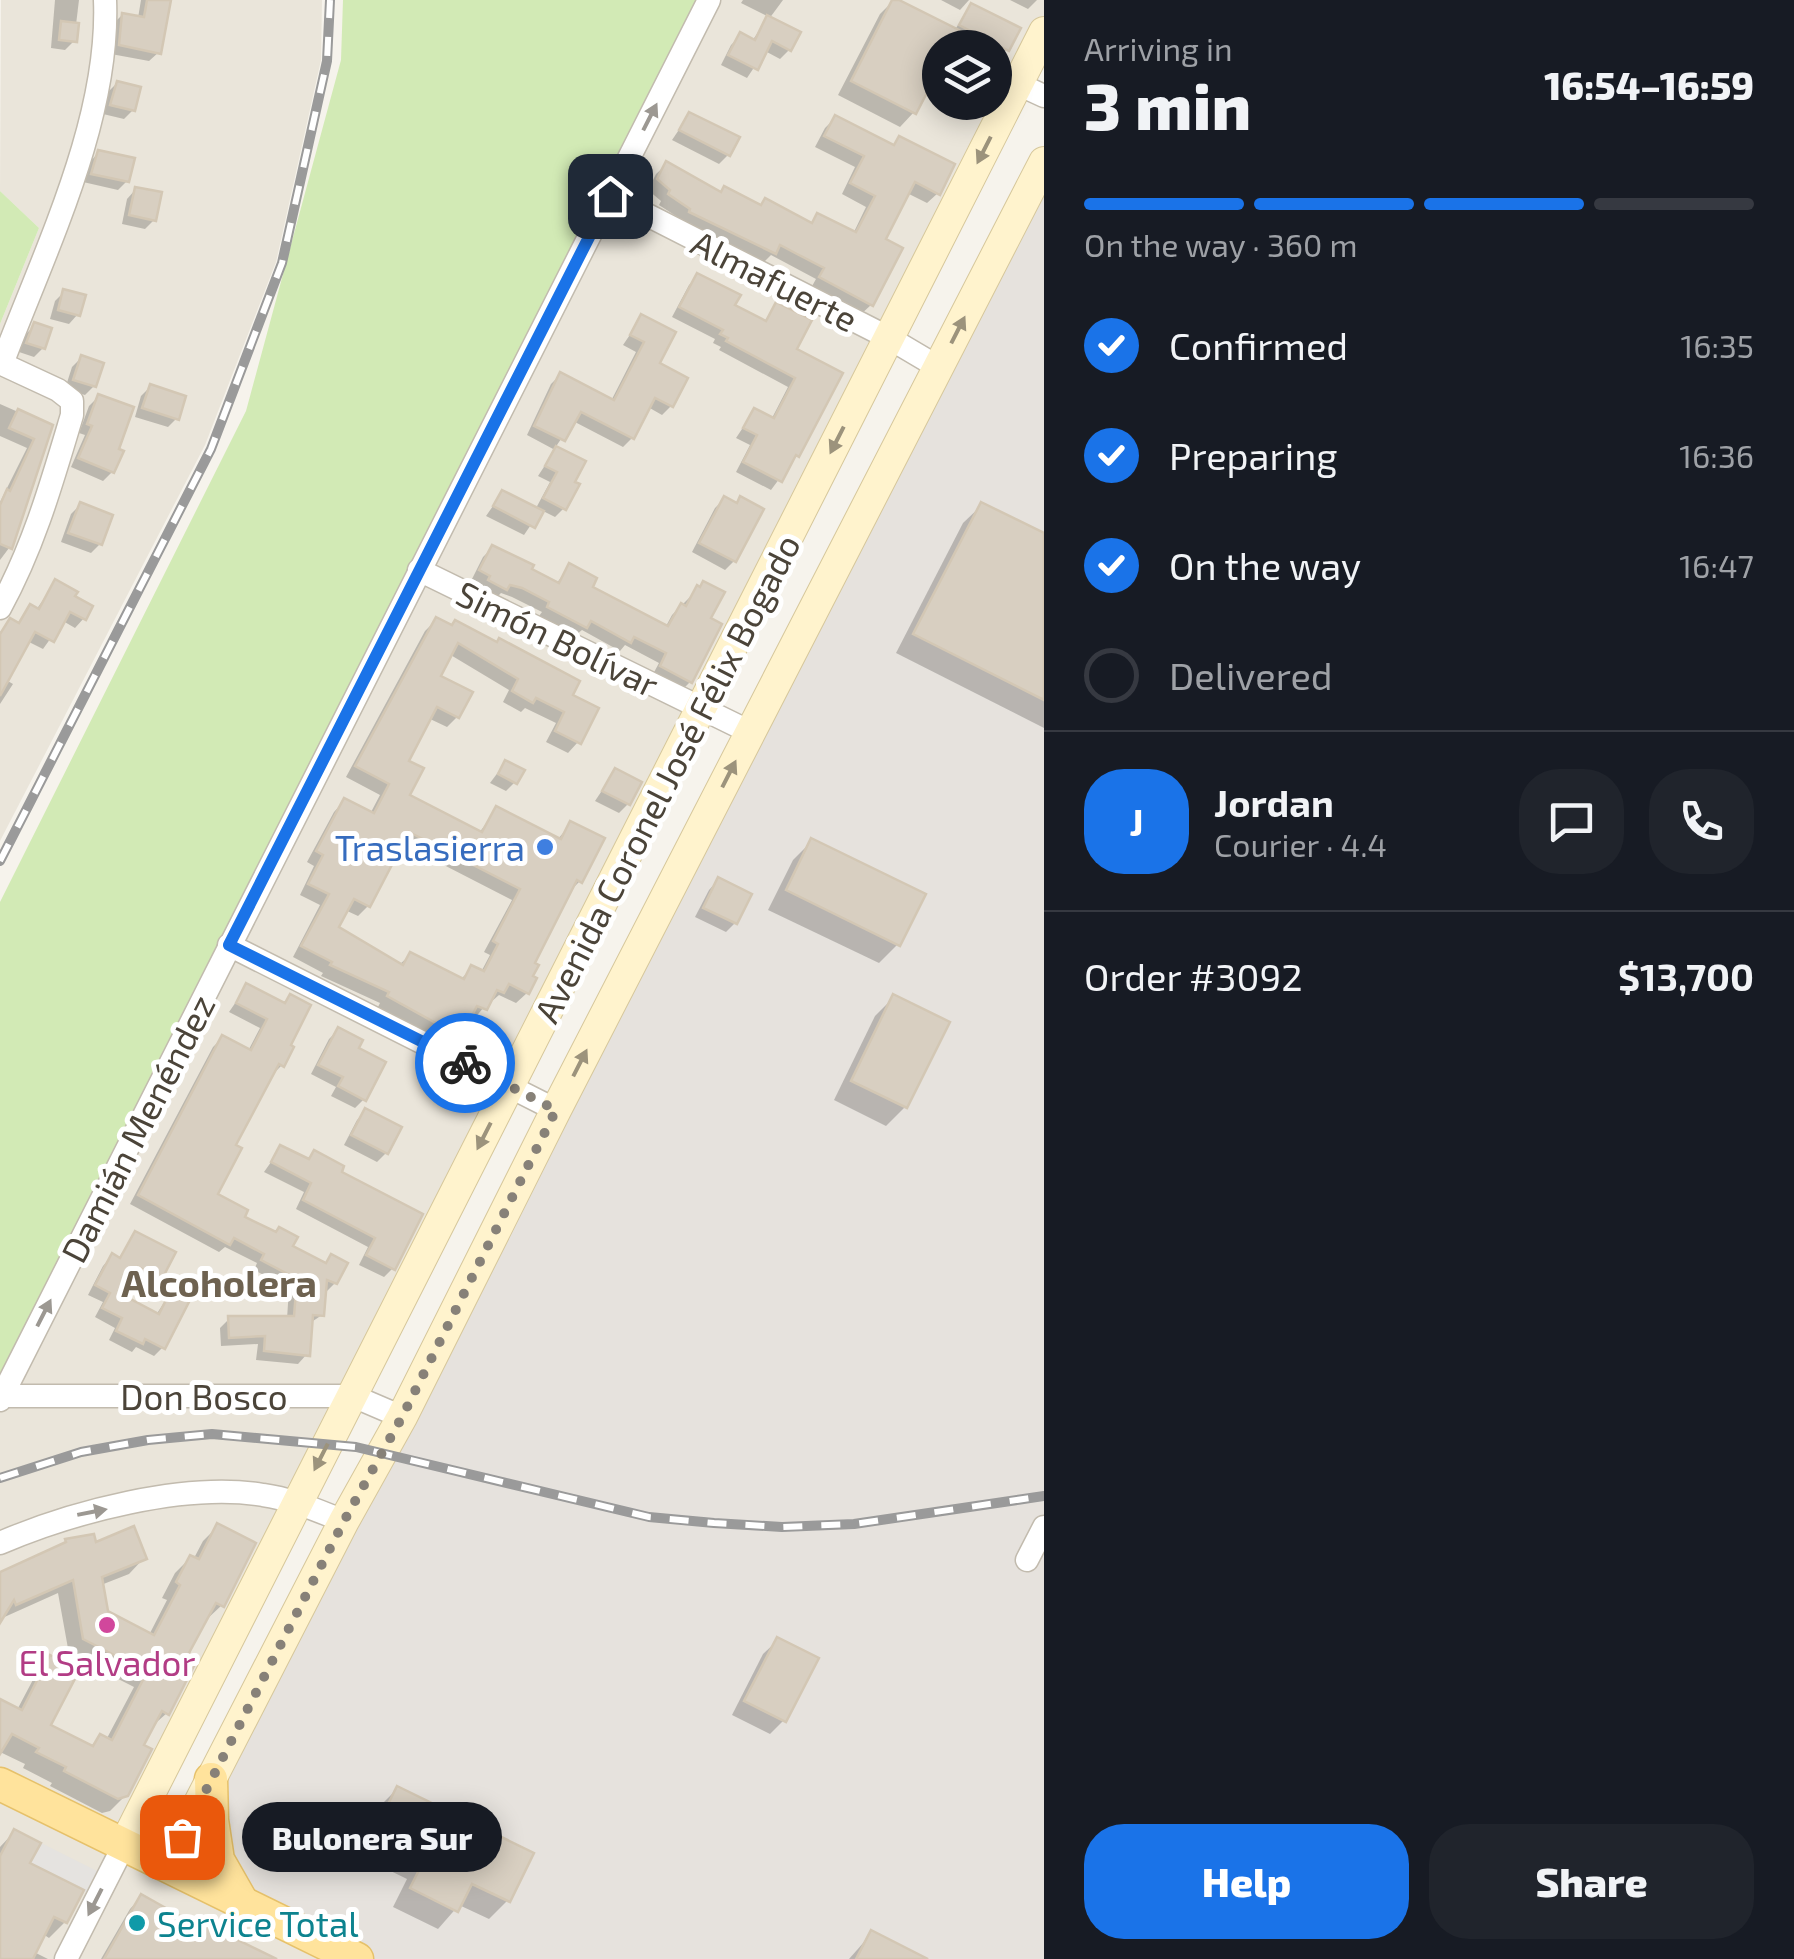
<!DOCTYPE html>
<html lang="en">
<head>
<meta charset="utf-8">
<style>
  body { margin:0; font-family:"Exo 2",sans-serif; background:#20242c; color:#f1f3f6; height:100vh; display:flex; flex-direction:column; font-size:38px; white-space:nowrap }
  * { box-sizing:border-box; margin:0 }
  p { font-size:32px; color:#9ea1a6 }
  .icon { flex:none; width:55px; height:55px; fill:none; stroke:currentColor; stroke-width:2; stroke-linecap:round; stroke-linejoin:round }
  .map { position:relative; flex:1; overflow:hidden }
  .details { display:flex; flex-direction:column; background:#171b24; width:750px }
  .details>* { flex:none }
  .tools { position:absolute; left:922px; top:30px; display:grid; gap:20px }
  .tools a { display:grid; place-items:center; width:90px; height:90px; border-radius:50%; background:#171b24; box-shadow:0 5px 25px #0003; font-size:50px }
  .pin { position:absolute; display:grid; place-items:center; width:85px; height:85px; color:#fff; margin:-42px; border-radius:20px; box-shadow:0 5px 15px #0006 }
  .courier { position:absolute; display:grid; place-items:center; width:100px; height:100px; margin:-50px; border:8px solid #1a73e8; border-radius:50%; background:#fff; color:#222; box-shadow:0 2px 12px #0007 }
  .bubble { position:absolute; height:70px; border-radius:35px; background:#171b24; box-shadow:0 5px 25px #0003; font-size:32px; font-weight:800; line-height:70px; text-align:center }
  .headline em { font-style:normal; font-weight:800 }
  .headline div { display:flex; flex-direction:column-reverse }
  .headline { display:flex; align-items:center; justify-content:space-between; height:170px; padding:0 40px }
  h1 { font-size:65px; font-weight:800; line-height:75px }
  .bar { display:grid; grid-template-columns:repeat(4,1fr); gap:15px 10px; align-content:center; height:120px; padding:0 40px }
  .bar i { height:12px; border-radius:8px; background:#363941 }
  .bar .current { background:#1a73e8 }
  .bar p { grid-column:span 4 }
  .line { display:flex; align-items:center; gap:25px; padding:0 40px; border-top:2px solid #363941 }
  .line div { flex:1 }
  .round { display:grid; place-items:center; flex:none; width:105px; height:105px; border-radius:40px; background:#20242c }
  ol { padding:0 40px; list-style:none }
  li { display:flex; align-items:center; gap:30px; height:110px }
  li p { margin-inline-start:auto }
  li .icon { padding:10px; border-radius:50%; background:#1a73e8; color:#fff; stroke-width:4 }
  li:last-child { color:#9ea1a6 }
  li i { width:55px; height:55px; border:5px solid #363941; border-radius:50% }
  .action { display:flex; gap:20px; margin-top:auto; padding:20px 40px }
  .action a { flex:1; height:115px; border-radius:40px; background:#1a73e8; color:#fff; font-size:40px; font-weight:800; line-height:115px; text-align:center }
  .action a+a { background:#20242c; color:#f1f3f6 }
  main { display:flex; flex:1; min-height:0 }
  .map>svg:first-child { display:block }
  .residential { fill:#eae5da; fill-rule:evenodd }
  .industrial { fill:#e6e2dd }
  .green { fill:#d2eab5 }
  .parking { fill:#e5e3e0 }
  .shadow { fill:#0003; fill-rule:evenodd }
  .building { fill:#d8cfc1; stroke:#d3c7b4; stroke-width:2.5; fill-rule:evenodd }
  .lines { fill:none; stroke-linecap:round; stroke-linejoin:round }
  .minor-casing { stroke:#c2bbae; stroke-width:25 }
  .secondary-casing { stroke:#d6c79b; stroke-width:32 }
  .primary-casing { stroke:#e6c16a; stroke-width:35 }
  .minor { stroke:#fff; stroke-width:22 }
  .secondary { stroke:#fff3cd; stroke-width:30 }
  .primary { stroke:#ffe39c; stroke-width:32 }
  .rail-casing { stroke:#9a9a9a; stroke-width:10 }
  .rail { stroke:#fff; stroke-width:6; stroke-dasharray:19; stroke-linecap:butt }
  .oneway { fill:#9c9892 }
  .oneway2 { fill:#9c937c }
  .done { stroke:#878178; stroke-width:10; stroke-dasharray:0 18 }
  .route { stroke:#1a73e8; stroke-width:12 }
  .shop-dot { fill:#3f7fe0; stroke:#fff; stroke-width:4 }
  .hotel-dot { fill:#d1479c; stroke:#fff; stroke-width:4 }
  .culture-dot { fill:#0f9aa8; stroke:#fff; stroke-width:4 }
  .labels { text-anchor:middle; dominant-baseline:central; stroke-width:10; stroke-linejoin:round; paint-order:stroke }
  .street-label { font-size:35px; fill:#4b4439; stroke:#fff }
  .shop-label { font-size:35px; fill:#366cbe; stroke:#fff; text-anchor:end }
  .hotel-label { font-size:35px; fill:#b23c85; stroke:#fff }
  .culture-label { font-size:35px; fill:#0d838f; stroke:#fff; text-anchor:start }
  .neighbourhood-label { font-size:38px; font-weight:bold; fill:#6e6250; stroke:#fff }
</style>
</head>
<body>
<main>
<div class="map">
<svg width="1044" height="1959" viewBox="0 0 1044 1959">
  <rect width="100%" height="100%" fill="#f6f3ec"/>
  <g class="residential">
    <polygon points="1,0 322,0 321,60 276,262 205,445 0,841 0,324 39,228 0,191"/>
    <path d="M709,0h335v32l-919,1812 232,115h-357v-559zM940,48h55v54h-55z"/>
  </g>
  <polygon class="industrial" points="1044,162 1044,1959 357,1959 167,1865"/>
  <g class="green">
    <polygon points="343,0 699,0 0,1375 0,902 246,411 341,60"/>
    <polygon points="0,191 39,228 0,324"/>
  </g>
  <polygon class="parking" points="41,1843 99,1872 88,1893 31,1863"/>
  <g class="shadow">
    <polygon points="55,0 79,0 74,41 65,50 51,48"/>
    <polygon points="141,0 169,0 159,52 149,61 111,54 113,24 122,15 138,18"/>
    <polygon points="743,0 783,0 769,19 789,50 780,59 765,51 747,78 721,65 731,45 740,36 752,41 769,17 741,3"/>
    <polygon points="894,0 954,31 971,6 1007,49 998,58 995,57 995,48 977,48 953,35 940,48 940,62 914,112 900,127 838,95 880,14"/>
    <polygon points="941,0 969,0 960,10"/>
    <polygon points="1010,0 1037,0 1028,9"/>
    <polygon points="117,83 133,110 124,119 103,114 108,92"/>
    <polygon points="689,115 728,155 719,164 672,140"/>
    <polygon points="835,118 892,146 900,139 938,193 927,203 907,193 882,240 900,249 871,305 860,315 811,288 816,279 771,255 763,263 682,220 659,205 661,201 648,190 656,174 667,164 720,194 809,225 818,216 853,234 866,207 842,194 855,167 815,147 825,128"/>
    <polygon points="99,152 127,181 118,190 83,182 90,162"/>
    <polygon points="136,189 154,220 145,229 122,224 127,199"/>
    <polygon points="698,276 732,306 763,323 777,305 794,350 840,374 797,455 771,490 736,472 750,445 736,438 754,411 771,420 788,387 719,350 721,347 713,343 715,339 672,317 689,285"/>
    <polygon points="64,292 78,314 69,324 50,319 55,301"/>
    <polygon points="642,317 671,406 662,415 648,407 632,438 623,447 573,421 555,448 583,462 564,508 555,517 541,510 524,535 486,516 502,493 535,510 550,482 538,476 555,450 527,435 551,384 560,375 611,401 636,352 623,345"/>
    <polygon points="35,325 43,348 34,357 19,352 26,334"/>
    <polygon points="81,358 94,386 85,395 65,389 72,367"/>
    <polygon points="150,387 177,418 168,427 135,417 141,396"/>
    <polygon points="98,397 115,451 112,472 103,481 71,467 85,435 79,433 89,406"/>
    <polygon points="0,404 50,426 9,548 0,560 0,502 27,448 0,436"/>
    <polygon points="724,499 735,505 740,499 734,561 725,570 692,552 715,508"/>
    <polygon points="80,505 100,544 91,553 61,542 71,514"/>
    <polygon points="982,505 1044,536 1044,728 896,653 963,523"/>
    <polygon points="492,548 556,584 570,566 589,588 665,628 672,615 698,589 708,619 690,682 681,691 652,676 659,663 625,645 620,651 582,630 576,635 539,616 542,612 512,597 501,593 496,598 481,590 483,585 472,579 483,557"/>
    <polygon points="55,583 72,597 84,618 75,628 63,621 43,649 27,641 6,680 13,684 0,704 0,632 11,621 17,625 30,607 36,610"/>
    <path d="M436,620l134,76 8,46 -10,11 -22,-11 10,-19 -31,-15 -4,4 -18,-10 6,-12 -60,-36 -12,23 20,40 -10,10 -19,-9 -22,44 1,34 72,37 18,-24 60,31 14,-16 9,57 -11,11 -37,72 -5,29 -11,10 -17,-8 -8,7 -2,-1 -15,18 -5,-2 -10,19 -11,10 -70,-39 2,-4 -59,-27 2,-3 -30,-16 27,-52 -20,-10 14,-29 -7,-4 27,-50 10,-11 26,13 10,-19 -34,-18 79,-146zM401,843l111,57 -28,52 6,3 -9,17 -9,-4 -12,12 -50,-25 -11,10 -64,-37 10,-18 13,6 10,-10z"/>
    <polygon points="505,763 515,782 506,791 490,783"/>
    <polygon points="615,771 628,804 619,813 595,801"/>
    <polygon points="812,841 898,944 879,963 768,910 793,860"/>
    <polygon points="718,880 748,895 735,923 726,932 695,917 709,890"/>
    <polygon points="247,986 283,1005 290,997 282,1065 273,1074 233,1146 214,1195 242,1218 324,1265 331,1257 335,1283 326,1292 322,1315 310,1323 307,1354 298,1364 256,1360 258,1344 221,1346 220,1328 229,1319 287,1319 289,1288 254,1270 257,1263 225,1247 219,1252 130,1204 213,1047 222,1038 248,1051 260,1028 229,1012"/>
    <polygon points="894,997 905,1107 886,1126 834,1100 875,1016"/>
    <polygon points="338,1030 364,1099 355,1108 331,1096 336,1087 311,1074 329,1039"/>
    <polygon points="366,1111 386,1153 377,1162 344,1145 357,1120"/>
    <polygon points="281,1148 307,1161 314,1153 338,1173 393,1268 384,1277 359,1265 368,1247 296,1209 304,1192 264,1172"/>
    <polygon points="135,1234 160,1278 151,1287 130,1276 120,1296 156,1315 174,1287 163,1347 154,1356 136,1347 132,1352 109,1340 115,1328 95,1317 103,1302 88,1295 103,1266 112,1256 118,1259"/>
    <polygon points="218,1526 222,1605 206,1620 185,1654 167,1713 150,1728 126,1795 110,1811 102,1813 50,1786 52,1783 23,1768 25,1764 0,1752 0,1701 17,1710 36,1674 51,1658 47,1726 90,1747 100,1737 106,1740 134,1687 69,1654 58,1593 0,1619 0,1575 61,1547 67,1541 144,1558 129,1574 101,1585 106,1613 149,1635 167,1600 162,1598 175,1573 190,1558 193,1560 203,1541"/>
    <polygon points="778,1640 784,1720 770,1734 732,1715 763,1654"/>
    <polygon points="397,1789 508,1900 489,1919 459,1905 438,1929 393,1907 407,1879 356,1854 378,1808"/>
    <polygon points="14,1832 27,1864 65,1922 49,1938 43,1934 34,1952 48,1959 0,1959 0,1847"/>
    <polygon points="141,1897 203,1931 274,1959 101,1959 130,1909"/>
    <polygon points="872,1933 910,1959 849,1959"/>
  </g>
  <g class="building">
    <polygon points="147,0 171,0 161,54 119,45 122,13 144,17"/>
    <polygon points="892,0 899,0 959,30 950,48 940,48 940,67 916,114 851,81"/>
    <polygon points="971,3 1021,28 1009,51 959,25"/>
    <polygon points="767,15 801,32 791,51 772,41 758,70 728,55 740,32 755,40"/>
    <polygon points="61,21 79,23 77,42 59,40"/>
    <polygon points="117,81 141,87 135,111 110,105"/>
    <polygon points="689,112 740,137 730,156 679,130"/>
    <polygon points="835,115 894,145 899,136 955,164 940,195 915,182 886,239 903,248 873,306 819,277 824,268 797,254 780,245 776,254 689,212 690,209 668,194 670,190 657,179 666,161 721,192 724,186 761,205 765,198 812,223 817,213 856,232 875,196 850,183 864,156 824,136"/>
    <polygon points="98,150 135,158 129,182 91,174"/>
    <polygon points="135,187 162,192 156,221 129,215"/>
    <polygon points="697,273 741,295 735,305 766,321 776,302 812,320 797,349 843,373 799,457 796,455 782,482 743,462 757,435 743,428 754,408 774,418 795,378 726,341 728,338 720,334 723,330 679,307"/>
    <polygon points="63,289 86,295 80,316 58,310"/>
    <polygon points="641,314 676,332 660,363 688,378 673,407 655,398 634,439 581,412 565,441 534,426 560,372 614,400 644,342 630,335"/>
    <polygon points="34,322 52,328 45,349 26,343"/>
    <polygon points="81,355 104,363 96,387 73,380"/>
    <polygon points="150,384 186,396 179,420 142,408"/>
    <polygon points="98,394 134,407 119,449 124,451 114,473 78,458 92,426 87,424"/>
    <polygon points="18,409 53,425 12,549 0,544 0,505 7,489 10,491 34,439 9,428"/>
    <polygon points="556,446 586,461 575,482 580,484 566,510 543,498 557,472 545,466"/>
    <polygon points="502,490 544,511 535,528 493,506"/>
    <polygon points="724,496 737,503 740,496 764,509 736,562 699,543"/>
    <polygon points="80,502 113,515 102,545 68,533"/>
    <polygon points="981,502 1044,533 1044,700 913,634"/>
    <polygon points="492,545 534,565 532,569 559,583 569,563 597,578 593,587 668,626 681,603 686,606 697,585 700,587 703,581 725,592 711,618 722,624 692,683 660,666 666,653 634,637 631,643 591,621 587,628 547,607 549,602 522,588 510,585 507,590 488,580 490,576 479,570"/>
    <polygon points="55,579 78,592 75,596 93,606 86,620 70,612 54,642 35,632 0,696 0,634 10,618 19,623 30,604 39,609"/>
    <path d="M436,617l16,8 3,-5 42,22 2,-4 81,43 -7,14 26,13 -18,36 -26,-13 9,-19 -28,-14 -3,5 -21,-12 6,-12 -60,-36 -17,33 32,16 -14,26 -22,-11 -28,54 15,7 -14,27 72,37 14,-26 65,33 9,-18 35,17 -23,45 -5,-3 -42,83 4,2 -6,11 4,2 -8,16 -20,-10 -5,9 -7,-3 -10,20 -10,-4 -16,31 -74,-41 2,-4 -59,-27 2,-3 -31,-16 28,-52 -21,-10 15,-29 -7,-4 28,-53 30,15 15,-29 -34,-18zM409,832l111,57 -27,52 5,3 -14,27 -13,-6 -7,14 -54,-27 -7,13 -64,-38 15,-28 16,8z"/>
    <polygon points="505,760 525,770 517,784 498,774"/>
    <polygon points="615,768 642,782 630,805 602,791"/>
    <polygon points="811,838 926,894 900,946 786,890"/>
    <polygon points="718,877 752,894 737,924 703,908"/>
    <polygon points="246,983 285,1003 290,994 311,1005 291,1045 294,1047 284,1067 279,1064 236,1145 242,1148 218,1194 248,1210 245,1217 276,1232 279,1227 298,1237 293,1246 326,1263 331,1254 348,1263 337,1284 327,1280 324,1316 313,1315 310,1356 264,1351 265,1336 229,1338 228,1316 294,1316 297,1279 261,1260 264,1254 234,1238 230,1245 138,1195 222,1035 251,1050 267,1019 236,1003"/>
    <polygon points="893,994 950,1022 907,1108 851,1081"/>
    <polygon points="338,1027 363,1040 359,1048 386,1062 366,1101 338,1086 343,1077 318,1065"/>
    <polygon points="365,1108 402,1127 388,1154 351,1135"/>
    <polygon points="280,1145 309,1159 314,1150 344,1166 342,1172 423,1214 395,1270 366,1255 375,1238 303,1200 311,1183 271,1162"/>
    <polygon points="135,1231 176,1252 162,1279 138,1267 123,1295 159,1314 174,1284 193,1294 165,1349 145,1339 143,1344 116,1331 122,1318 102,1308 110,1293 95,1285 112,1253 120,1258"/>
    <polygon points="217,1523 256,1543 224,1607 216,1603 189,1653 198,1658 169,1715 162,1711 144,1745 152,1749 128,1796 118,1799 64,1771 66,1767 36,1752 39,1748 12,1734 0,1754 0,1699 22,1710 50,1655 79,1671 51,1725 93,1746 100,1734 112,1740 147,1672 83,1639 73,1580 16,1605 14,1600 0,1623 0,1572 66,1542 65,1539 94,1534 96,1542 134,1526 147,1559 102,1577 108,1611 154,1635 180,1585 176,1582 190,1555 199,1559"/>
    <polygon points="777,1637 819,1658 786,1722 744,1701"/>
    <polygon points="397,1786 534,1853 510,1902 472,1884 458,1912 410,1888 424,1860 373,1835"/>
    <polygon points="14,1829 41,1843 30,1863 84,1890 67,1923 54,1917 33,1959 0,1959 0,1856"/>
    <polygon points="141,1894 203,1929 205,1924 277,1959 104,1959"/>
    <polygon points="871,1930 928,1959 856,1959"/>
  </g>
  <g class="lines">
    <g class="minor-casing">
      <g id="minor">
        <polyline points="1018,84 1044,96"/>
        <polyline points="610,196 889,338 938,367"/>
        <path d="M0,363l58,27 14,11v14c-20,67 -38,131 -72,193"/>
        <path d="M2,364c42,-112 108,-243 103,-364"/>
        <polyline points="419,570 750,732"/>
        <polyline points="229,945 556,1110"/>
        <polyline points="2,1396 353,1396 402,1417"/>
        <polyline points="0,1400 709,0"/>
        <path d="M0,1543c72,-31 185,-61 263,-48 29,4 55,16 81,26"/>
        <polyline points="1027,1560 1044,1527"/>
        <polyline points="66,1959 124,1845"/>
      </g>
    </g>
    <g class="secondary-casing">
      <g id="secondary">
        <polyline points="124,1845 1044,32"/>
        <polyline points="167,1865 344,1521 402,1417 556,1110 1044,162"/>
      </g>
    </g>
    <g class="primary-casing">
      <g id="primary">
        <polyline points="211,1779 212,1820 218,1860 242,1902"/>
        <polyline points="0,1784 357,1959"/>
      </g>
    </g>
    <use href="#minor" class="minor"/>
    <use href="#secondary" class="secondary"/>
    <use href="#primary" class="primary"/>
    <g class="rail-casing">
      <g id="rail">
        <polyline points="0,861 211,449 282,263 327,61 330,0"/>
        <polyline points="0,1478 81,1452 148,1440 212,1434 356,1447 649,1517 714,1523 782,1527 854,1524 1044,1496"/>
      </g>
    </g>
    <use href="#rail" class="rail"/>
  </g>
  <defs><path id="oneway-solid" d="M-6-.8H1V-3.2L6.5 0L1 3.2V.8H-6Z" transform="scale(2.5)"/></defs>
  <g class="oneway">
    <use href="#oneway-solid" transform="translate(650 117) rotate(-63)"/>
    <use href="#oneway-solid" transform="translate(44 1313) rotate(-63)"/>
    <use href="#oneway-solid" transform="translate(92 1512) rotate(-11)"/>
    <use href="#oneway-solid" transform="translate(95 1902) rotate(117)"/>
  </g>
  <g class="oneway2">
    <use href="#oneway-solid" transform="translate(984 150) rotate(117)"/>
    <use href="#oneway-solid" transform="translate(958 330) rotate(-63)"/>
    <use href="#oneway-solid" transform="translate(837 440) rotate(117)"/>
    <use href="#oneway-solid" transform="translate(729 774) rotate(-63)"/>
    <use href="#oneway-solid" transform="translate(580 1063) rotate(-63)"/>
    <use href="#oneway-solid" transform="translate(484 1136) rotate(117)"/>
    <use href="#oneway-solid" transform="translate(321 1457) rotate(117)"/>
  </g>
  <g class="lines">
    <polyline class="done" points="182,1837 344,1521 402,1417 556,1110 465,1063"/>
    <polyline class="route" points="465,1063 229,945 610,196"/>
  </g>
  <circle class="shop-dot" cx="545" cy="847" r="10"/>
  <circle class="hotel-dot" cx="107" cy="1625" r="10"/>
  <circle class="culture-dot" cx="137" cy="1923" r="10"/>
  <g class="labels">
    <g class="street-label">
      <text transform="translate(775 280) rotate(27)">Almafuerte</text>
      <text transform="translate(558 638) rotate(26)">Simón Bolívar</text>
      <text transform="translate(666 778) rotate(-63)">Avenida Coronel José Félix Bogado</text>
      <text transform="translate(137 1128) rotate(-63)">Damián Menéndez</text>
      <text x="204" y="1396">Don Bosco</text>
    </g>
    <g class="shop-label">
      <text x="525" y="847">Traslasierra</text>
    </g>
    <g class="hotel-label">
      <text x="107" y="1662">El Salvador</text>
    </g>
    <g class="culture-label">
      <text x="157" y="1923">Service Total</text>
    </g>
    <g class="neighbourhood-label">
      <text x="219" y="1282">Alcoholera</text>
    </g>
  </g>
</svg>
<div class="tools">
<a><svg class="icon" aria-label="layers" viewBox="0 0 24 24"><path d="M12 4l9 5-9 5-9-5zM3 14l9 5 9-5"/></svg></a>
</div>
<div class="pin" style="left:182px;top:1837px;background:#ea580c"><svg class="icon" aria-label="bag" viewBox="0 0 24 24"><path d="M5 8h14l-1 12H6zM9 8a3 3 0 0 1 6 0"/></svg></div>
<div class="pin" style="left:610px;top:196px;background:#1f2937"><svg class="icon" aria-label="home" viewBox="0 0 24 24"><path d="M3 11l9-7 9 7M6 9v11h12V9"/></svg></div>
<div class="courier" style="left:465px;top:1063px"><svg class="icon" aria-label="bike" viewBox="0 0 24 24"><circle cx="6" cy="16" r="4"/><circle cx="18" cy="16" r="4"/><path d="M6 16l4-8h5l3 8M10 8l3 8H6M13 5h3"/></svg></div>
<div class="bubble" style="left:242px;top:1802px;width:260px">Bulonera Sur</div>
</div>
<section class="details">
<div class="headline"><div><h1>3 min</h1><p>Arriving in</p></div><em>16:54–16:59</em></div>
<div class="bar"><i class="current"></i><i class="current"></i><i class="current"></i><i></i><p>On the way · 360 m</p></div>
<ol>
<li><svg class="icon" aria-label="check" viewBox="0 0 24 24"><path d="M5 12l5 5 9-10"/></svg>Confirmed<p>16:35</p></li>
<li><svg class="icon" aria-label="check" viewBox="0 0 24 24"><path d="M5 12l5 5 9-10"/></svg>Preparing<p>16:36</p></li>
<li><svg class="icon" aria-label="check" viewBox="0 0 24 24"><path d="M5 12l5 5 9-10"/></svg>On the way<p>16:47</p></li>
<li><i></i>Delivered</li>
</ol>
<div class="line" style="height:180px"><b class="round" style="background:#1a73e8;color:#fff">J</b><div><b>Jordan</b><p>Courier · 4.4</p></div><a class="round"><svg class="icon" aria-label="chat" viewBox="0 0 24 24"><path d="M4 5h16v11H9l-5 4z"/></svg></a><a class="round"><svg class="icon" aria-label="phone" viewBox="0 0 24 24"><path d="M5 4h4l2 5-3 2q2 4 5 5l2-3 5 2v4C11 20 4 13 5 4z"/></svg></a></div>
<div class="line" style="height:130px"><div>Order #3092</div><b>$13,700</b></div>
<div class="action"><a>Help</a><a>Share</a></div>
</section>
</main>
</body>
</html>
